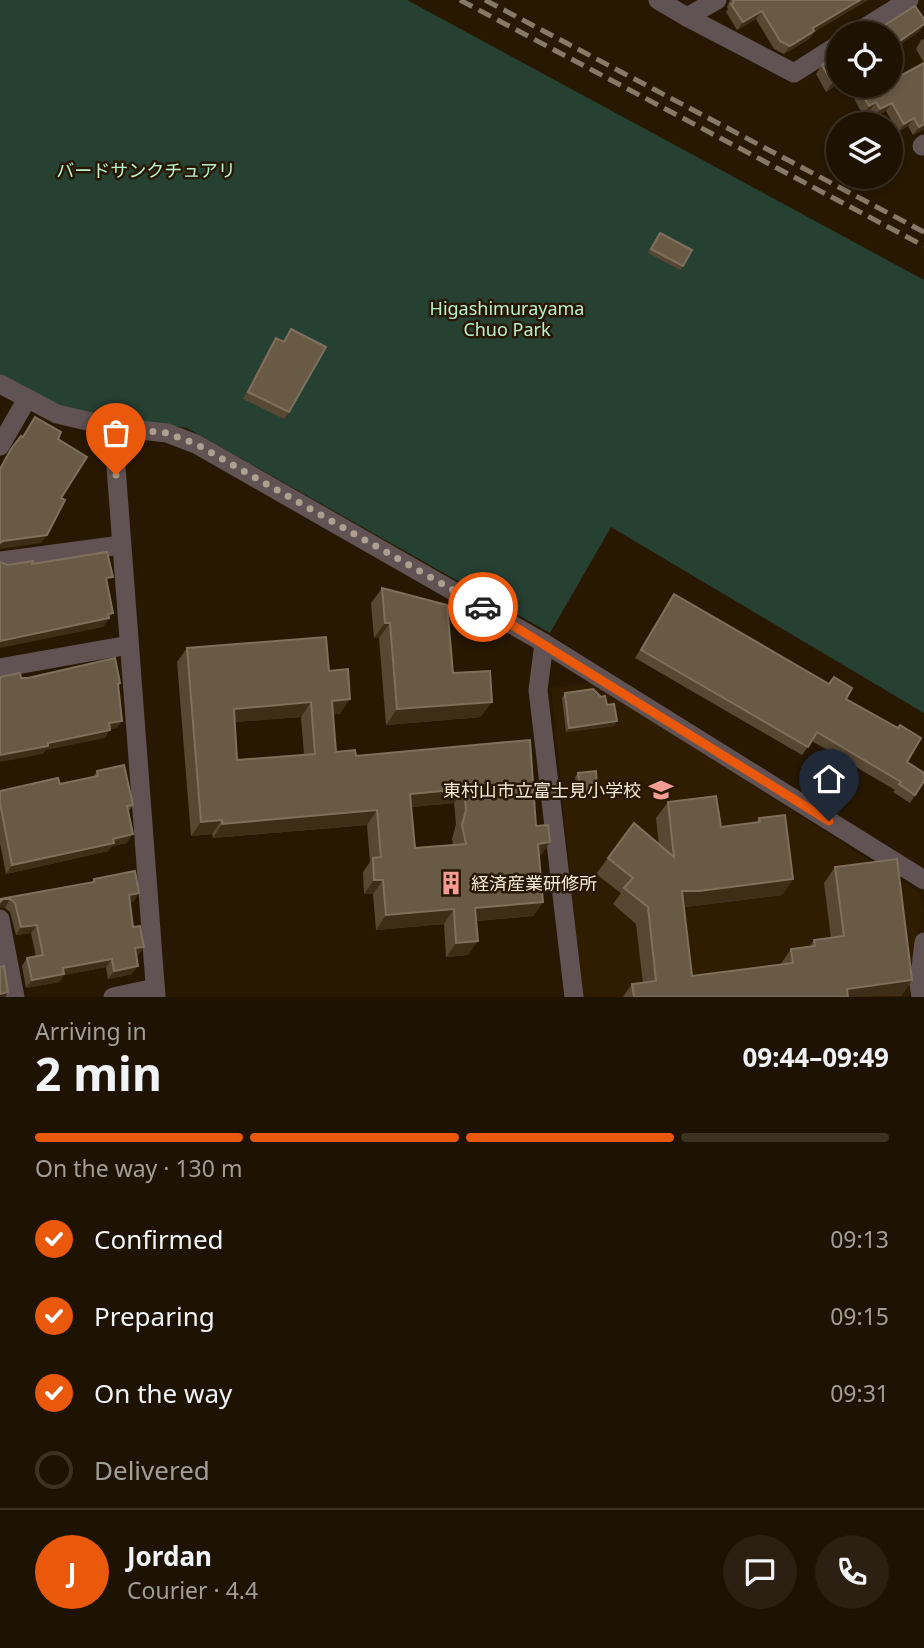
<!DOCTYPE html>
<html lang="en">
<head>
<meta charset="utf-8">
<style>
  body { margin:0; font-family:"Noto Sans","Noto Sans JP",sans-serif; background:#2b2011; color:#f1f3f6; height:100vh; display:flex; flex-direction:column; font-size:26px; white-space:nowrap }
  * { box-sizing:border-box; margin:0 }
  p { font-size:23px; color:#a19e99 }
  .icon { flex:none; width:38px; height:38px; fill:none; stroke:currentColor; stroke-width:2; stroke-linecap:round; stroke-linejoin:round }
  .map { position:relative; height:997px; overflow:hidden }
  .details { display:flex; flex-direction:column; background:#1e1202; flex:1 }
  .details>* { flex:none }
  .fabs { position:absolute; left:826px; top:21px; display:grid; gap:14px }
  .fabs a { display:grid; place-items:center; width:77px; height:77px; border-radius:50%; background:#1e1202; box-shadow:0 4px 10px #0003,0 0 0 2px #3c3224; font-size:35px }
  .pin { position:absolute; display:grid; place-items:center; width:60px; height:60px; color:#fff; margin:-72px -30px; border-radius:50% 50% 50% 0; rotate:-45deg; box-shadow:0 0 7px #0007 }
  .pin .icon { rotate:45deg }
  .courier { position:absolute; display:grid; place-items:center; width:70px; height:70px; margin:-35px; border:5px solid #ea580c; border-radius:50%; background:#fff; color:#222; box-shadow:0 2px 9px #0007 }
  .summary em { font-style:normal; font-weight:700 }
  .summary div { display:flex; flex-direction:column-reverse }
  .summary { display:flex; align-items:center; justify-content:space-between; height:119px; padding:0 35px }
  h1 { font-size:46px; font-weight:700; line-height:52px }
  .bar { display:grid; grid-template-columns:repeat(4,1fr); gap:10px 7px; align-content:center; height:84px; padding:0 35px }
  .bar i { height:9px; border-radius:5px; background:#3c3224 }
  .bar .selected { background:#ea580c }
  .bar p { grid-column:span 4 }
  .line { display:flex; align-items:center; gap:18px; padding:0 35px; border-top:2px solid #3c3224 }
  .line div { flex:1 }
  .round { display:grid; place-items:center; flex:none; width:74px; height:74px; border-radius:37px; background:#2b2011 }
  ol { padding:0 35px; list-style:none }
  li { display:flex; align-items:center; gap:21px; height:77px }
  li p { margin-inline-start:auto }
  li .icon { padding:7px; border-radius:50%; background:#ea580c; color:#fff; stroke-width:4 }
  li:last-child { color:#a19e99 }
  li i { width:38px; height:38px; border:4px solid #3c3224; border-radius:50% }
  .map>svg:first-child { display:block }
  .built { fill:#301d00 }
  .green { fill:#264032 }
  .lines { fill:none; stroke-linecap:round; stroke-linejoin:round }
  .minor { stroke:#615253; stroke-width:19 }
  .tertiary { stroke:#615253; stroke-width:19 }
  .rail { stroke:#877967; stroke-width:5; stroke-dasharray:14 7; stroke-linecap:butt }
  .wall { fill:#584833; fill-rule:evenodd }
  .shaded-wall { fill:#3e2e18 }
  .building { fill:#695a45; stroke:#7f705d; stroke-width:2; fill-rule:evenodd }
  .done { stroke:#ada090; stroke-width:7; stroke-dasharray:0 12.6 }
  .route { stroke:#ea580c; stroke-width:9 }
  .labels { text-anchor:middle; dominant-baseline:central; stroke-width:5; stroke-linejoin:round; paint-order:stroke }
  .park-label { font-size:18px; fill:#b8f0d0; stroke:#281802 }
  .poi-label { font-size:18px; fill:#f5eadc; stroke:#281802; text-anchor:end }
</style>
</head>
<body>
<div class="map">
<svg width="924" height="997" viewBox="0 0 924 997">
  <rect width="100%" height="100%" fill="#281802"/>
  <polygon class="built" points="591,682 919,892 924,908 915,944 909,997 583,997 551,688"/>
  <polygon class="green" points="0,0 407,0 924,280 924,713 611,527 550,633 187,428 59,409 0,375"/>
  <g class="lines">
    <g class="minor">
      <polyline points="658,0 687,17 794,73 838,45"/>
      <polyline points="687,17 717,0"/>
      <polyline points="856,33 909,0"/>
      <polyline points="922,146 924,144"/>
      <polyline points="113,427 156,997"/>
      <polyline points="0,446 27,399"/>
      <polyline points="0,561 121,545"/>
      <polyline points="0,668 129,645"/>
      <polyline points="0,919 15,997"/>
      <polyline points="113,997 155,988"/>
      <polyline points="921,997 919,984 924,942"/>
    </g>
    <g class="tertiary">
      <polyline points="0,384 57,414 113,427 167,433 196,444 544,643 924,880"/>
      <polyline points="544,643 538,690 574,997"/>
    </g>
    <g class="rail">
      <polyline points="460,0 924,246"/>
      <polyline points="485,0 924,232"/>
    </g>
  </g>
  <g class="wall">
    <polygon points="730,0 868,0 814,32 809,39 784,54 774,49 756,19 737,30 726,12 728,9 727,7"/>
    <polygon points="924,39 924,129 913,135 908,126 898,132 886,111 874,118 870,111 863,115 847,86 891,86 902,75 924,63 916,49 921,40"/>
    <polygon points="838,55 838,84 826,92 816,74 822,65"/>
    <polygon points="660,233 683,266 680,270 648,253"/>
    <polygon points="291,329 289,412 284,419 243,399 271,345 276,338 283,342"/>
    <polygon points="382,588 453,673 481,717 386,725 379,638 374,638 371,603"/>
    <polygon points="674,594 829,684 834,677 846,699 907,762 924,781 910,803 893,792 895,790 812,741 802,755 635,658"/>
    <path d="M187,648l142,23 11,43h-7l3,38 20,4 174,-16 6,86 14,16 -11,15 4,45 -10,14 -57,5 -8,34 -22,2 -2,-33 -68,6 -3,-36h-9l-1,-22 7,-10 -3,-37 -154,13 -1,-4 -21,2 -14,-174zM301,717l3,38 -67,5 -3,-38zM454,803l2,21 -4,15 1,6 -38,3 -4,-41z"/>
    <polygon points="565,693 607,705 617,721 614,726 566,732 562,698"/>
    <polygon points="97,771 133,805 128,812 127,843 112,846 108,851 6,874 0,843 0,791 60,784 92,778"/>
    <polygon points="578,773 597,788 594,793 578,800 575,777"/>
    <polygon points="668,802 721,827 756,823 759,818 793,879 782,895 684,907 692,976 780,965 791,949 810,946 814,940 831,938 824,883 835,867 912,980 901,996 623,997 632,984 643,983 636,924 613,904 621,893 596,874 608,858 659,845 656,818"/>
    <polygon points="94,879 134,901 130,902 133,927 144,947 138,955 136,955 132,974 108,979 106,967 64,975 59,982 26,988 22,966 27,958 36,957 31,933 16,935 10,912 5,908 0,899 92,882"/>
  </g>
  <g class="shaded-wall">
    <polygon points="860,0 868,0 814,32 809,39 784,54 790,46 813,28"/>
    <polygon points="762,11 756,19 737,30 743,22"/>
    <polygon points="924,24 920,31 891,51 891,47"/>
    <polygon points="838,80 838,84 826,92 832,83"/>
    <polygon points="876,102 870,111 863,115 869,106"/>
    <polygon points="892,103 886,111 874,118 880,109"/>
    <polygon points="914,118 908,126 898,132 904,124"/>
    <polygon points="924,124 924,129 913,135 919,127"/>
    <polygon points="47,535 41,543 0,549 0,543 3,541"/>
    <polygon points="113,613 103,627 0,648 0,641"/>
    <polygon points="385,623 390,623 379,638 374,638"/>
    <polygon points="350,699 340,714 322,715 332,701"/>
    <polygon points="311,702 301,717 224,723 234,709"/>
    <polygon points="492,702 481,717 386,725 397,709"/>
    <polygon points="122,721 117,728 104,731 109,723"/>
    <polygon points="617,721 614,726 566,732 569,728"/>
    <polygon points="110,730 105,738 46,750 43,754 0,762 0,755 48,743"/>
    <polygon points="597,788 594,793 578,800 581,796"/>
    <polygon points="464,789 454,803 400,808 410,794"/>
    <polygon points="377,810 367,825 213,838 222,824"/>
    <polygon points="222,820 212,834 191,836 201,822"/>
    <polygon points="133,834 127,843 112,846 108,851 6,874 12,865"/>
    <polygon points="550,842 540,857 528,858 538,844"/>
    <polygon points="793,879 782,895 688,907 671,907 682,891"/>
    <polygon points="374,880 383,880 373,894 364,894"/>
    <polygon points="139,893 134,901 124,903 129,895"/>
    <polygon points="3,899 10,899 5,908 0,907 0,902"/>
    <polygon points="543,902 533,916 465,922 475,908"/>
    <polygon points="454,909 444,924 376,930 386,915"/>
    <polygon points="37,925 31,933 16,935 21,927"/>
    <polygon points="478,941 468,955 446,957 456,943"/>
    <polygon points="144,947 138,955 129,957 135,948"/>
    <polygon points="112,959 106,967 64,975 59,982 26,988 32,980 63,968"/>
    <polygon points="138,966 132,974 108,979 114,971"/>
    <polygon points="912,980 901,996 841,997 847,989"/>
    <polygon points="8,992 5,997 0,997 0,994"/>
  </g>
  <g class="building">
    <polygon points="733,0 860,0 813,28 814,31 790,46 780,41 762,11 743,22 731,4 734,2"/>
    <polygon points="915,6 924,19 924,24 891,47 891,33 872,33"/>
    <polygon points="838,55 838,80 832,83 822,65"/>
    <polygon points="891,57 902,75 924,63 924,124 919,127 914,118 904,124 892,103 880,109 876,102 869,106 857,86 891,86"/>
    <polygon points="660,233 692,250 683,266 651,249"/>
    <polygon points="291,329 326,347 289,412 248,392 276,338 284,342"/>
    <polygon points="35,417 61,432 58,439 87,457 61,498 65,500 47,535 3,541 0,543 0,469 11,449 21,436 23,437"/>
    <polygon points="107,552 113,577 106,578 113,613 108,614 109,618 0,641 0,562 7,565 33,561 32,564"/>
    <polygon points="382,588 447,605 453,673 490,671 492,702 397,709 390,623 385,623"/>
    <polygon points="674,594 829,684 834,677 852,688 846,699 898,728 900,725 921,738 907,762 924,773 924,781 915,795 899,784 901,782 817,732 808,747 641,650"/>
    <path d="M326,637l3,34 19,-2 2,30 -18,2 4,51 19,-2 1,6 174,-16 6,86 12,-1 2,17 -12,2 5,58 -68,6 3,33 -22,2 -2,-34 -68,6 -3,-35h-9l-1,-22 8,-1 -4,-47 -155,14v-4l-21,2 -14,-174zM311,702l4,52 -78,6 -3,-51zM464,789l2,21 -4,15 4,19 -51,4 -5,-54z"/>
    <polygon points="115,658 120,683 118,684 122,721 109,723 110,730 48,743 48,746 0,755 0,677 20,673 21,678 28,678"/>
    <polygon points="593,689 601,697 605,696 607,705 614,704 617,721 569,728 565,693"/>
    <polygon points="124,765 133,805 127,806 133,834 113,839 114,843 12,865 0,803 0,791 58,778 60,784 98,776 97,771"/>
    <polygon points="596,771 597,788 581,796 578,773"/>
    <polygon points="716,796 721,827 760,822 759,818 785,815 793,879 699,891 682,891 692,976 793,963 791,949 815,946 814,940 844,936 835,867 897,859 912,980 847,989 848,997 634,997 632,984 656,981 648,907 624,888 633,878 608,858 634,823 674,857 668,802"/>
    <polygon points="135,871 139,893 129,895 133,927 140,926 144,947 135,948 138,966 114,971 112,959 63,968 64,974 32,980 27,958 43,955 37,925 21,927 15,903 10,899 3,899 0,902 0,899 94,882 94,879"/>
    <polygon points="4,966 8,992 0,994 0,967"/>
  </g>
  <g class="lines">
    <polyline class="done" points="116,475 113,427 167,433 196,444 483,607"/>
    <polyline class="route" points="483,607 829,821"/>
  </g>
  <defs>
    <g id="school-bare" transform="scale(1.89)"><path d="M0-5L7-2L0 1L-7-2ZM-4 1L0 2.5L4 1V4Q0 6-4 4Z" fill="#f59c94" stroke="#281802" stroke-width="2.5" paint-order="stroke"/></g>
    <g id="building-bare" transform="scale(1.89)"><path d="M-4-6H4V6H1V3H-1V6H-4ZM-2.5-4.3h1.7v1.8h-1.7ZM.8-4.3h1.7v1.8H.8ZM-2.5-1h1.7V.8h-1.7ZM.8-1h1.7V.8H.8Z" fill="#f59c94" stroke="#281802" stroke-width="2.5" paint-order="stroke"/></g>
  </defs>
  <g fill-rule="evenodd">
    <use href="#school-bare" x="661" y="790"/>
    <use href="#building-bare" x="451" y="883"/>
  </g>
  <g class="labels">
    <g class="park-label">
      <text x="146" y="170">バードサンクチュアリ</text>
      <text x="507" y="308">Higashimurayama<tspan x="507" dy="21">Chuo Park</tspan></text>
    </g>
    <g class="poi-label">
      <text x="641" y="790">東村山市立富士見小学校</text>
      <text x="471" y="883" text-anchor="start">経済産業研修所</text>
    </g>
  </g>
</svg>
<div class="fabs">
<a><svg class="icon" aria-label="locate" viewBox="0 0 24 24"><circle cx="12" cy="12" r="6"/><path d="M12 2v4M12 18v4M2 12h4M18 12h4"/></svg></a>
<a><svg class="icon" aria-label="layers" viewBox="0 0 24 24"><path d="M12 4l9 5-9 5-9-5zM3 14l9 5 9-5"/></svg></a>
</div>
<div class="pin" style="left:116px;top:475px;background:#ea580c"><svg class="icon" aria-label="bag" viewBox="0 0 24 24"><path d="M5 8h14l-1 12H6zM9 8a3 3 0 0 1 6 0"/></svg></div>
<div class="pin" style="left:829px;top:821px;background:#1f2937"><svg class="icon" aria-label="home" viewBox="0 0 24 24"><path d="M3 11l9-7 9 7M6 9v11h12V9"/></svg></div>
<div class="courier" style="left:483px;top:607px"><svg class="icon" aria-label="car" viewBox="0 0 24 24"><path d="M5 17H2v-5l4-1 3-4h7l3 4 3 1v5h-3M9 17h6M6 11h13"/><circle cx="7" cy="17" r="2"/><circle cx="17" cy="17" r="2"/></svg></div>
</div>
<section class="details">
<div class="summary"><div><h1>2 min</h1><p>Arriving in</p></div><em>09:44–09:49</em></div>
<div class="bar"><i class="selected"></i><i class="selected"></i><i class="selected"></i><i></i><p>On the way · 130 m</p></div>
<ol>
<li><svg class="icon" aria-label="check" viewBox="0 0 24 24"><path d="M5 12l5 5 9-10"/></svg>Confirmed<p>09:13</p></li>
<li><svg class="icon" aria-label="check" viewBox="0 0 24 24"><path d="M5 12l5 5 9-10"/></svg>Preparing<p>09:15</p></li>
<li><svg class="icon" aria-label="check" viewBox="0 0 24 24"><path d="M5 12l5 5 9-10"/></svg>On the way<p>09:31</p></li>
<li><i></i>Delivered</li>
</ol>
<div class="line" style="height:126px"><b class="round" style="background:#ea580c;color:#fff">J</b><div><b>Jordan</b><p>Courier · 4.4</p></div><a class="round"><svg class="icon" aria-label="chat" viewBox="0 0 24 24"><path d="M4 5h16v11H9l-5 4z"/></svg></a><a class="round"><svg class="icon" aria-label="phone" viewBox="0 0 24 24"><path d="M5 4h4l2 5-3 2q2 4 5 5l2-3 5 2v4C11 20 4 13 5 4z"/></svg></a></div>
</section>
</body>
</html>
